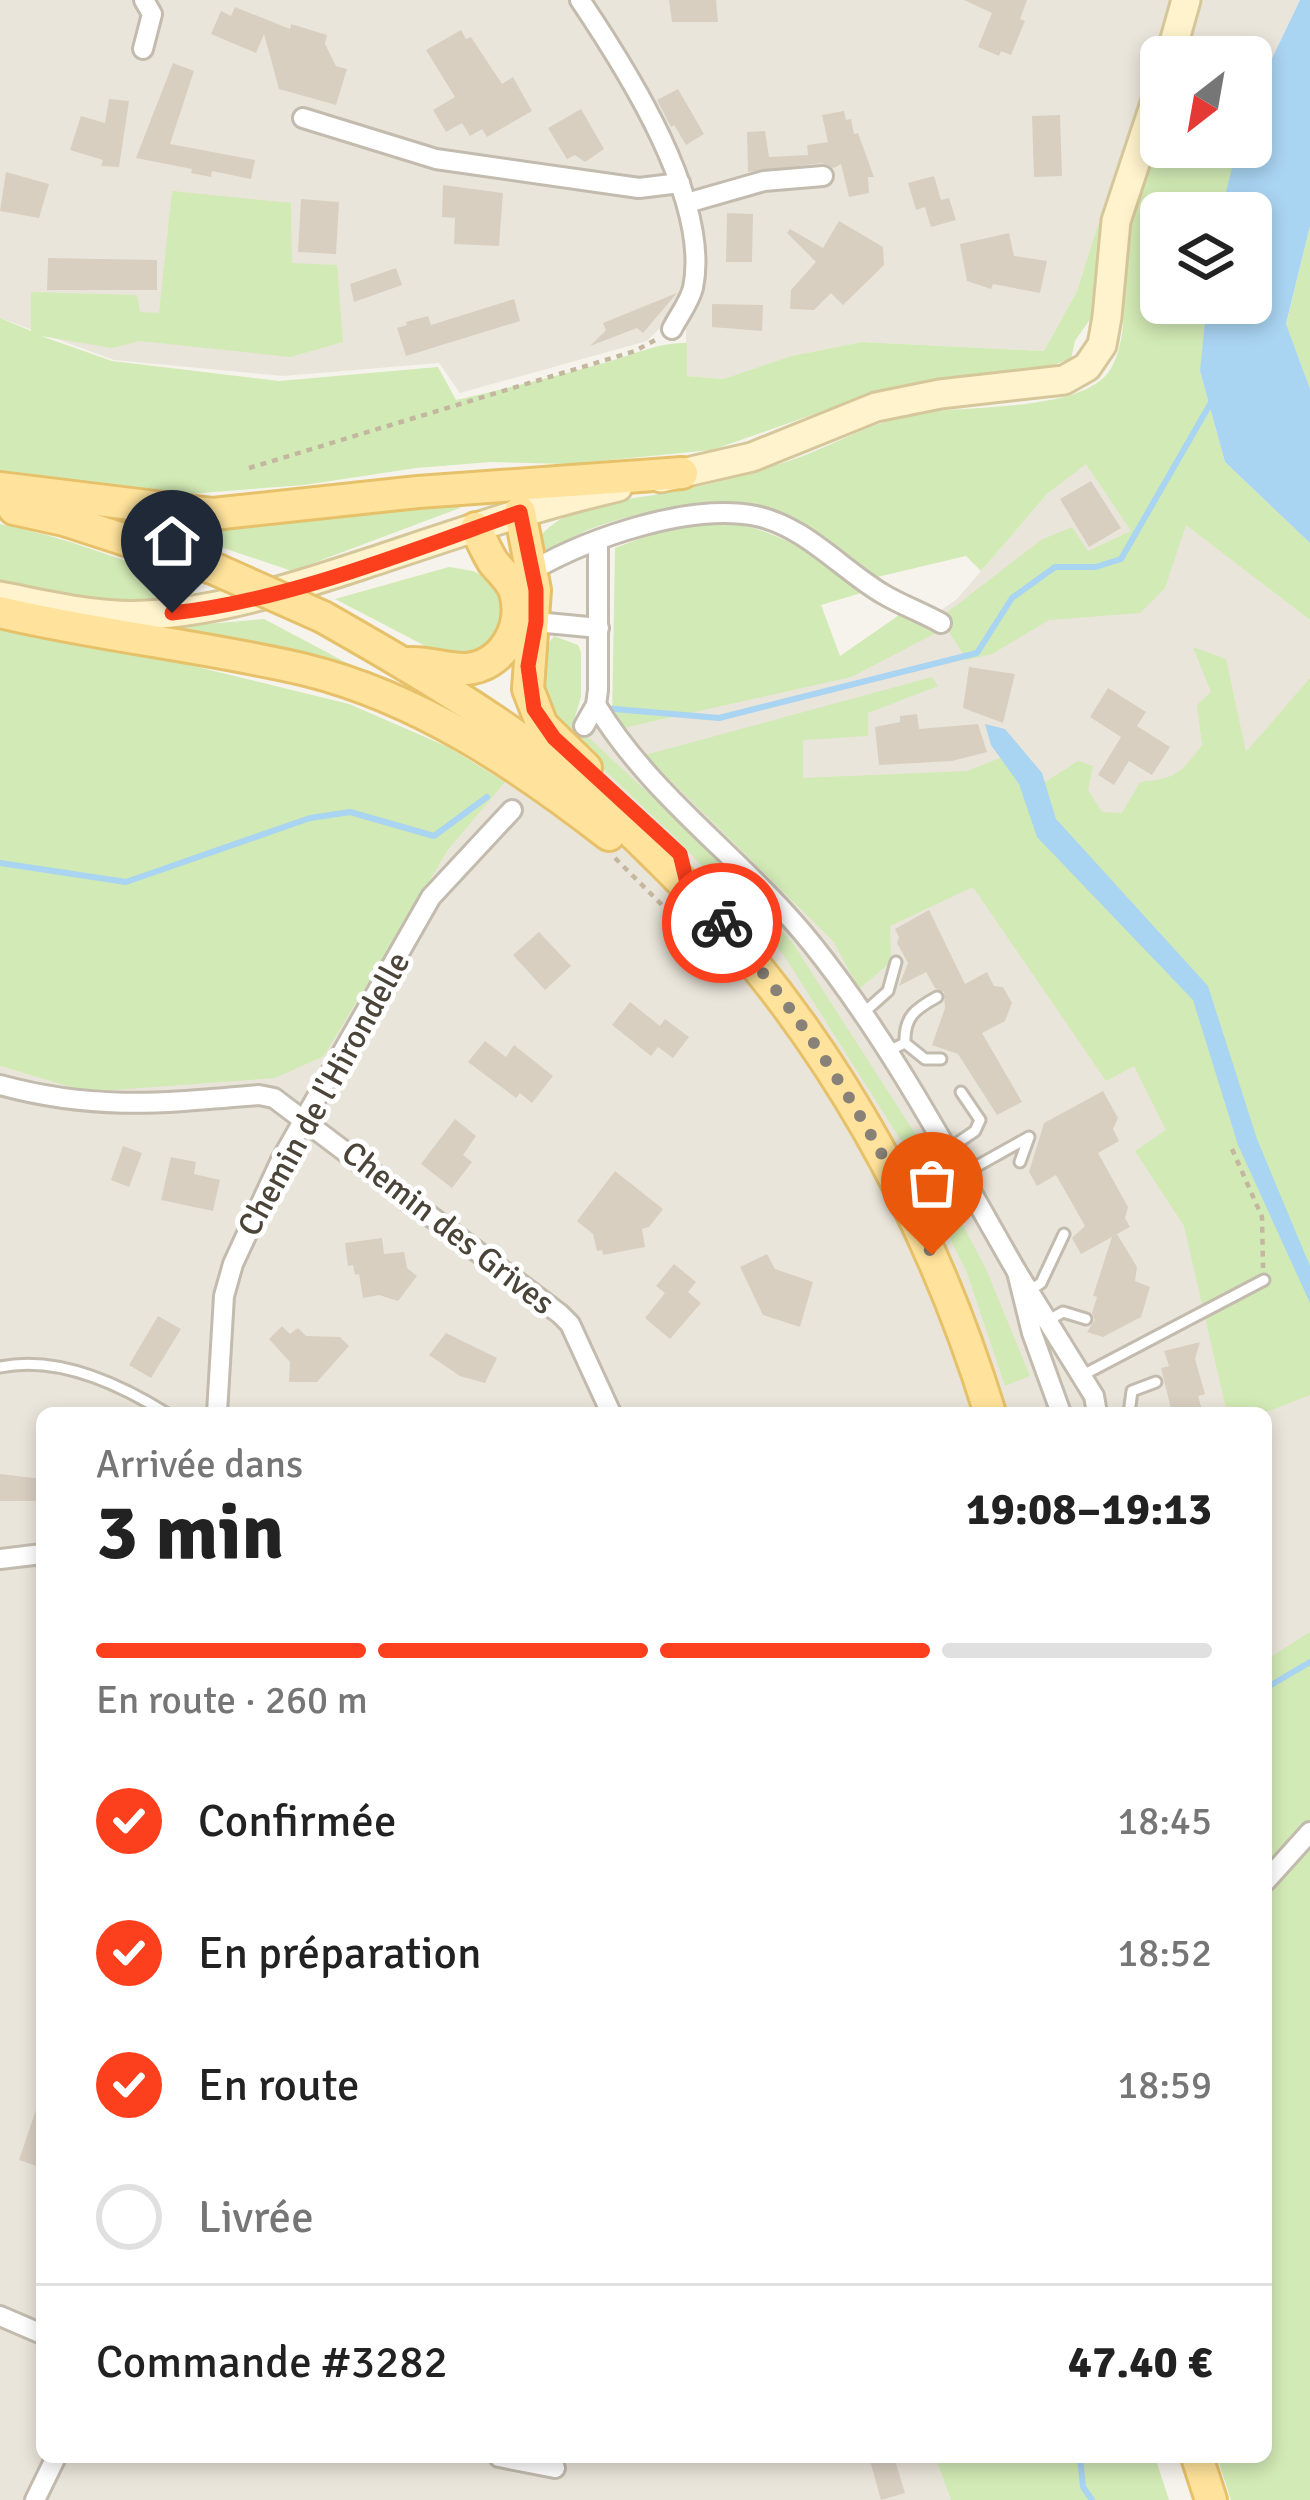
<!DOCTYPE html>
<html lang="fr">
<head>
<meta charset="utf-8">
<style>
  body { margin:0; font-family:Signika,sans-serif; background:#f2f2f2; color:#222; height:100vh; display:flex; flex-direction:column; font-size:45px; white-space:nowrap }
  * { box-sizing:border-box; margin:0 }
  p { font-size:39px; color:#767676 }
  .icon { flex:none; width:66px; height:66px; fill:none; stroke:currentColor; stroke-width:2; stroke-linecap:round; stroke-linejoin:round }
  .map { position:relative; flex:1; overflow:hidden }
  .sheet { position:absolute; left:36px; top:1407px; width:1236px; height:1056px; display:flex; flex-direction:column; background:#fff; border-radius:18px; box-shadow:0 6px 18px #0003 }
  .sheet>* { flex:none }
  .needle { width:78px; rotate:211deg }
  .tools { position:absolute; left:1140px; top:36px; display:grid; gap:24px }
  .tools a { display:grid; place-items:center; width:132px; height:132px; border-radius:18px; background:#fff; box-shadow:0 6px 18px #0003; font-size:60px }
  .pin { position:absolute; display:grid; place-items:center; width:102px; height:102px; color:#fff; margin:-123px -51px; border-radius:50% 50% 50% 0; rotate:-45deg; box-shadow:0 0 12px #0007 }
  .pin .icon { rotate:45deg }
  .courier { position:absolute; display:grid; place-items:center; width:120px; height:120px; margin:-60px; border:9px solid #fc3f1d; border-radius:50%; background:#fff; color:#222; box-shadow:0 3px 15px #0007 }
  .overview em { font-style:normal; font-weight:800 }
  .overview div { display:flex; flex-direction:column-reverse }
  .overview { display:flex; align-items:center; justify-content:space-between; height:204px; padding:0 60px }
  h1 { font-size:78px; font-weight:800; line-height:90px }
  .bar { display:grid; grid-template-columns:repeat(4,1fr); gap:18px 12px; align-content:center; height:144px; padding:0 60px }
  .bar i { height:15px; border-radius:9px; background:#e0e0e0 }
  .bar .on { background:#fc3f1d }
  .bar p { grid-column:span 4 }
  .line { display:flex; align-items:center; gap:30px; padding:0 60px; border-top:3px solid #e0e0e0 }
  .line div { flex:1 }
  ol { padding:0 60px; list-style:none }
  li { display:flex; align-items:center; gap:36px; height:132px }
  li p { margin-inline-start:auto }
  li .icon { padding:12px; border-radius:50%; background:#fc3f1d; color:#fff; stroke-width:4 }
  li:last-child { color:#767676 }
  li i { width:66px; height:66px; border:6px solid #e0e0e0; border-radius:50% }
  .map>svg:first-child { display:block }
  .residential { fill:#eae5da }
  .green { fill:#d2eab5 }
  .water { fill:#a9d4f2 }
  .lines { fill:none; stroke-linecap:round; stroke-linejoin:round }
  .stream { stroke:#a9d4f2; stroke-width:6 }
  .building { fill:#d8cfc1 }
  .service-casing { stroke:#c2bbae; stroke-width:15 }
  .minor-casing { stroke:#c2bbae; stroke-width:24 }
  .secondary-casing { stroke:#d6c79b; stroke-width:33 }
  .primary-casing { stroke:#e6c16a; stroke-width:36 }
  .path { stroke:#c4b79f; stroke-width:4.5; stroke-dasharray:6 6; stroke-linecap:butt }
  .service { stroke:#fff; stroke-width:9 }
  .minor { stroke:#fff; stroke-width:18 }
  .secondary { stroke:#fff3cd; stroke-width:27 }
  .primary { stroke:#ffe39c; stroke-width:30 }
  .primary-bridge-casing { stroke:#e6c16a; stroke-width:36; stroke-linecap:butt }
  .primary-bridge { stroke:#ffe39c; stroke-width:30 }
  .done { stroke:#878178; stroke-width:12; stroke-dasharray:0 21.6 }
  .route { stroke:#fc3f1d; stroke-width:15 }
  .labels { text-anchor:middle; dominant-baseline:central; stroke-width:10; stroke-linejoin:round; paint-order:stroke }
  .street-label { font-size:33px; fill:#4b4439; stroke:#fff }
</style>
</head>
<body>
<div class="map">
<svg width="1310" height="2500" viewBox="0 0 1310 2500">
  <rect width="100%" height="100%" fill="#f6f3ec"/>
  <g class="residential">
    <polygon points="0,0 1300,0 1251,102 1251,57 1161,57 1161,147 1137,200 1109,194 1077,291 1044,351 862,342 791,356 723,379 686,376 686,328 672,316 647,341 460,393 439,363 283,376 114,360 0,318"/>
    <polygon points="1122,407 1163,507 1310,620 1310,678 1147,872 1310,1342 1310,1657 1266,1681 1266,1413 42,1413 42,2457 935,2457 951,2500 0,2500 0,1066 87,1092 324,1056 448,850 506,780 623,707 630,722 863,670 861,656 902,637 957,599"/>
  </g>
  <g class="green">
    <path d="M1161,120v27h88l-16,66h-72v90h53l-14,68 25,91 85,81v77l-124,-95 -21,63 -25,25 -91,7 -57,34 -25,6 -27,-42 101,-78 31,-13 16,24 43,-20 -45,-67 -38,29 -67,78 -15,-15 -93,22c-41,-34 -97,-62 -151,-71 -32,-6 -98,9 -129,21 -18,6 -31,18 -50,23l-4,-13c28,-36 84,-37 126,-45 41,-7 85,-19 124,-32 41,-14 77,-36 120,-46 49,-11 173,-1 201,-45 21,-34 10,-79 16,-117 7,-45 21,-89 35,-133z"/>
    <path d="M172,191l119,12 1,60 45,2 6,77 -53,15 -150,-16 -28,7 -71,-12 71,25 167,20 159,-14 18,33c50,-12 99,-23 148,-37 28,-8 55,-21 83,-20v33l36,3 68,-23 71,-14 182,9 33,-60 31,-97 -15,121 -18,26 -4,18 -24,8 -142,20 -48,12 -145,51 -143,14 -78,-2 -75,6 -112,17 -142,11 -162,-20v-158l31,13v-39l106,3 3,17 19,1z"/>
    <polygon points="1310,226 1310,389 1286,325"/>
    <polygon points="457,501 460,508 292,571 152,524 223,522"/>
    <path d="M724,520c56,12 98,37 144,71l-47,14 19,51 65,-45 33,21 -87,45 -228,51 -11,-9 3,-171 40,-15z"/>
    <path d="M0,524c68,14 129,37 193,64l1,5c-64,18 -129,0 -194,-11z"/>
    <polygon points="449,567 473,571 491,580 503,604 499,636 477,657 437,652 335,599"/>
    <polygon points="264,619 398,690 137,630"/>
    <polygon points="0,623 115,647 349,704 448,747 505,782 448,850 324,1056 275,1078 87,1092 0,1066"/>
    <polygon points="554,636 578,645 581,652 581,697 573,723 686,828 792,942 914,1132 986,1269 1030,1376 1005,1386 967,1273 902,1142 783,954 677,839 559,727 547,698 543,669 548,644"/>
    <path d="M1193,647l33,12 20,93 64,-74v717l-46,18h-37l-43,-187 -49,-75 31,-21 -32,-64 -28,15 -133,-194 -83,39 1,36 -32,27 -26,-48 -188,-186 287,-78 6,9 -70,27v23l-65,4v38l164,-7 53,-21 22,23v11l36,-23 15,5 -5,24 14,22 20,1 18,-31c36,-3 41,-9 62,-37l-5,-40 14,-13z"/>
    <polygon points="1310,1632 1310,2500 1231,2500 1217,2457 1266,2457 1266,1660"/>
    <polygon points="935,2457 1155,2457 1169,2500 951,2500"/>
  </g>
  <g class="water">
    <polygon points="1300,0 1310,0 1310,226 1286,324 1310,389 1310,543 1225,462 1200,371 1207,303 1251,303 1251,213 1221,213 1237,147 1251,147 1251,102"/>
    <polygon points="985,724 1005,729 1042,773 1056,819 1208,986 1257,1139 1310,1266 1310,1303 1238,1145 1193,1000 1037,837 1019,784 991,745"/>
  </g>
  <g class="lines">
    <g class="stream">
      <polyline points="603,708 719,718 977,653 1012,598 1055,567 1096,567 1121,559 1213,399"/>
      <polyline points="0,863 126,882 310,818 350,812 434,836 487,797"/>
      <polyline points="1266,1688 1310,1662"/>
      <polyline points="1080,2457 1083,2487 1092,2500"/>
    </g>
  </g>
  <g class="building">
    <polygon points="669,0 716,0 718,22 672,22"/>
    <polygon points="964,0 1027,0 1020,19 1025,21 1011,55 1001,51 999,56 978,47 992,13"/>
    <polygon points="235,7 290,29 291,24 327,35 325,44 336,66 347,69 336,105 279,89 264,34 256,53 211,34 221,11 231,16"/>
    <polygon points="461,30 466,39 471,37 502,84 513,77 532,111 487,137 482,129 470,136 462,123 446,132 433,110 455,97 426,50"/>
    <polygon points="173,63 194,71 170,144 255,160 251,179 212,171 211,177 191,173 192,169 136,158"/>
    <polygon points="678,89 704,134 686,145 674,125 671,127 657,100"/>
    <polygon points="109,99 129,101 119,167 101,166 103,160 70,150 81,116 105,123"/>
    <polygon points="581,109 604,149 585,162 575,155 567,159 548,128"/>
    <polygon points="844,111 846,120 851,119 854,134 858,133 874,177 868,177 869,193 849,197 841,164 834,168 822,163 748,172 747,132 765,131 769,157 808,155 807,145 828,142 822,115"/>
    <polygon points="1060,115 1062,176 1034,177 1032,116"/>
    <polygon points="6,172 49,184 39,218 0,211"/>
    <polygon points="934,176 941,200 949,198 956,220 931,227 925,207 916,210 908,183"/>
    <polygon points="443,185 503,193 499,246 454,244 455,218 442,217"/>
    <polygon points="301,199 339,202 336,254 298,252"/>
    <polygon points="727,213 753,214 752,262 726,262"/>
    <polygon points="839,221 883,247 884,265 843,305 831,293 814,310 790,309 791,290 816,262 787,233 790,229 823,248"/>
    <polygon points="1009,233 1014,256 1047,261 1040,293 993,284 991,289 967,281 960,244"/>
    <polygon points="48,258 157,260 157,290 47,290"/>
    <polygon points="396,268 402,285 354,302 350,284"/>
    <polygon points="677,293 643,333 637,328 590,346 606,330 603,323"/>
    <polygon points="514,299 520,321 406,356 397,328 407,325 406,322 428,316 431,325"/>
    <polygon points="712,304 763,305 762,331 712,327"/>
    <polygon points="1091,481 1121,528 1089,547 1060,499"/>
    <polygon points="969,667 1015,674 1003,723 963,708"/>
    <polygon points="1108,688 1146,712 1137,726 1170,747 1152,775 1129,761 1114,785 1098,775 1121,737 1090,717"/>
    <polygon points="917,714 919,729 978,724 987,752 952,761 879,765 875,727 900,722 900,716"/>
    <polygon points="929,910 965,984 987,972 994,986 1003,987 1012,1003 1005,1021 982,1033 1022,1102 997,1115 958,1054 932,1045 945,1008 944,992 935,988 926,972 899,986 908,963 897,943 899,937 895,929"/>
    <polygon points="539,932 571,966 545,990 513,955"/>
    <polygon points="630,1002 660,1026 665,1019 689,1037 673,1058 658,1047 651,1056 612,1025"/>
    <polygon points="485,1041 506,1057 514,1045 553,1076 532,1103 520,1093 516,1098 468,1062"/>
    <polygon points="1103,1091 1118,1118 1113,1129 1119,1141 1098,1153 1128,1207 1125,1218 1130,1227 1117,1234 1137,1267 1135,1281 1150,1287 1141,1317 1103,1337 1087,1332 1095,1320 1092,1313 1097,1297 1093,1296 1112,1237 1081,1254 1072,1238 1085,1226 1056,1175 1037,1186 1029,1172 1044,1123"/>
    <polygon points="455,1119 476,1136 463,1155 472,1162 452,1188 421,1164"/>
    <polygon points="123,1146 142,1153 129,1187 111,1180"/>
    <polygon points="171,1157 196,1162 194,1174 220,1180 213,1211 161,1200"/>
    <polygon points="615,1171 663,1209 649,1227 642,1229 645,1247 603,1255 602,1250 597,1251 593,1234 577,1221"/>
    <polygon points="382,1238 384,1254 404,1252 407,1268 417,1276 398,1301 379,1295 363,1298 359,1274 355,1275 353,1265 348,1266 345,1243"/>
    <polygon points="767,1254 775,1269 813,1282 800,1327 763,1315 740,1267"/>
    <polygon points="674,1264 696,1282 688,1292 701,1303 670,1339 645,1318 665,1293 656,1286"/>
    <polygon points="158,1316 181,1329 151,1378 129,1365"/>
    <polygon points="282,1326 290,1334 298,1328 306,1336 340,1337 349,1346 317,1382 289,1382 290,1362 269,1339"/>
    <polygon points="446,1333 497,1358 485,1383 460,1376 429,1355"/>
    <polygon points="1200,1342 1195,1359 1205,1394 1198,1396 1202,1410 1172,1413 1161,1368 1169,1366 1164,1351"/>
    <polygon points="0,1474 42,1479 42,1501 0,1501"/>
    <polygon points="39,2101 42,2101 42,2168 19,2160"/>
    <polygon points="869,2457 894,2457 905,2493 881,2500"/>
  </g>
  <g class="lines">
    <g class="service-casing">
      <g id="service">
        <polyline points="861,1015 888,991 896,962"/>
        <path d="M905,1043c-1,-26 10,-34 32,-46"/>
        <polyline points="886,1052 905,1043 925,1059 941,1059"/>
        <polyline points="947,1150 975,1131 980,1120 961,1092"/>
        <polyline points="961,1175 1029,1137 1020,1162"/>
        <polyline points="1029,1291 1041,1283 1064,1234"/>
        <polyline points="1047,1321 1063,1312 1086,1319"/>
        <path d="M0,1367c57,-12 118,16 166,46"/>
        <polyline points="1081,1376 1264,1280"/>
        <polyline points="1129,1413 1132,1391 1156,1382"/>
      </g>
    </g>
    <g class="minor-casing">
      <g id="minor">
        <path d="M580,0c47,70 131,201 113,288 -4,15 -14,27 -21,41"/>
        <polyline points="143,49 152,14 144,0"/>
        <polyline points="303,118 436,159 639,188 680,183"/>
        <polyline points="687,203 764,181 823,176"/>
        <path d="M533,570c58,-33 157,-67 223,-54 49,10 86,54 127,78 18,11 39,18 58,29"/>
        <polyline points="536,622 599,628"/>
        <path d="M596,705c57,94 148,154 216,239 80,100 141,217 205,328"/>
        <polyline points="584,726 596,705 598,690 598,543"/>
        <path d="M0,1085c95,26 164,18 259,10l15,3 286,216 10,10 41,89"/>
        <polyline points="217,1413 224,1296 233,1264 281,1160 431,897 512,810"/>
        <polyline points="1061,1413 1032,1333 1017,1272 1094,1396 1097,1413"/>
        <polyline points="0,1559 42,1554"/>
        <polyline points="1266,1881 1310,1832"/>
        <polyline points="0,2316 42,2334"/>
        <polyline points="499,2457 555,2468"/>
        <polyline points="35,2500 56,2457"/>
      </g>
    </g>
    <g class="secondary-casing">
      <g id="secondary">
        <polyline points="1170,57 1186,0"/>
        <polyline points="661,478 752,457 876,407 940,394 1064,380 1087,367 1102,345 1107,317 1116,221 1161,85"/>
        <path d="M0,596c47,9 98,22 146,19 74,-4 146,-27 216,-50 85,-28 169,-58 256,-78"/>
      </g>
    </g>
    <g class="primary-casing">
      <g id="primary">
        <polyline points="0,488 213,514 418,492 682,473"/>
        <polyline points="14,509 64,520 215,569"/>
        <polyline points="520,512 535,590 528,689 542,725 586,768"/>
        <path d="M0,612c101,24 205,34 306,58 113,28 213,95 303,165"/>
        <path d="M323,617c81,46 164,95 239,152 31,24 59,53 87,80 164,158 274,347 341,564"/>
        <path d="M410,663c19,-1 38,7 56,6 37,-3 59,-42 49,-77 -3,-11 -15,-21 -22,-30 -7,-11 -12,-23 -17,-34"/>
        <polyline points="1197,2457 1211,2500"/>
      </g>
    </g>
    <g class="path">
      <polyline points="249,468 635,351 657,339"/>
      <polyline points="615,858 696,939"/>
      <polyline points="1232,1149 1262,1217 1263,1268"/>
    </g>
    <use href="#service" class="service"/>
    <use href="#minor" class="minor"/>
    <use href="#secondary" class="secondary"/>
    <use href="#primary" class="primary"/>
    <g class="primary-bridge-casing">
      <polyline id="primary-bridge" points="215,569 323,617"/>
    </g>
    <use href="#primary-bridge" class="primary-bridge"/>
  </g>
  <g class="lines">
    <path class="done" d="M722,923c87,101 155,211 210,332"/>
    <path class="route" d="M172,613c115,-12 238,-62 348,-101l16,78v32l-8,44 6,43 20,29 126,116 8,33 34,36"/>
  </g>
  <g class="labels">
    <g class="street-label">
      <text transform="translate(324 1094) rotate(-61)">Chemin de l'Hirondelle</text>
      <text transform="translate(448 1228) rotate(38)">Chemin des Grives</text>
    </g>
  </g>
</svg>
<div class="tools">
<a><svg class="needle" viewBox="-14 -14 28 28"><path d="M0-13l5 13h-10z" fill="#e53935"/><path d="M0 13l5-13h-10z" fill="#767676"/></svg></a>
<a><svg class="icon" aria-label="layers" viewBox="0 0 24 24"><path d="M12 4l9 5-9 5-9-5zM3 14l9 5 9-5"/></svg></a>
</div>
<div class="pin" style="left:932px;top:1255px;background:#ea580c"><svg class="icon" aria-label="bag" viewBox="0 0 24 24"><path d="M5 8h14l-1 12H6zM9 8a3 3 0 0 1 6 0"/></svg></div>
<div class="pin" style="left:172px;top:613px;background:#1f2937"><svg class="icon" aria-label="home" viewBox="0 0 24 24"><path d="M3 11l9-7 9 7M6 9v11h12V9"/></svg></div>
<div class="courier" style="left:722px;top:923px"><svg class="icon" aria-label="bike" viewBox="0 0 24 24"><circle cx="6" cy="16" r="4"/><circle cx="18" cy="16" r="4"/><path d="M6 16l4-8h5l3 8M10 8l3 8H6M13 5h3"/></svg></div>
<section class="sheet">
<div class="overview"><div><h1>3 min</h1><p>Arrivée dans</p></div><em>19:08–19:13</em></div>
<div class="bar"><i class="on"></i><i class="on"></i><i class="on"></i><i></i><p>En route · 260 m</p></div>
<ol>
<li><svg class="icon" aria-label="check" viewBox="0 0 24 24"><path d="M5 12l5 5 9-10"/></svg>Confirmée<p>18:45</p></li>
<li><svg class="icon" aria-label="check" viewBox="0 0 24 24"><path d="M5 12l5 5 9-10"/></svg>En préparation<p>18:52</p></li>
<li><svg class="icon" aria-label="check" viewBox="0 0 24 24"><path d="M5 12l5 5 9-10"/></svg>En route<p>18:59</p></li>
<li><i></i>Livrée</li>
</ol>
<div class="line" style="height:156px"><div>Commande #3282</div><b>47.40 €</b></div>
</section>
</div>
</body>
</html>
